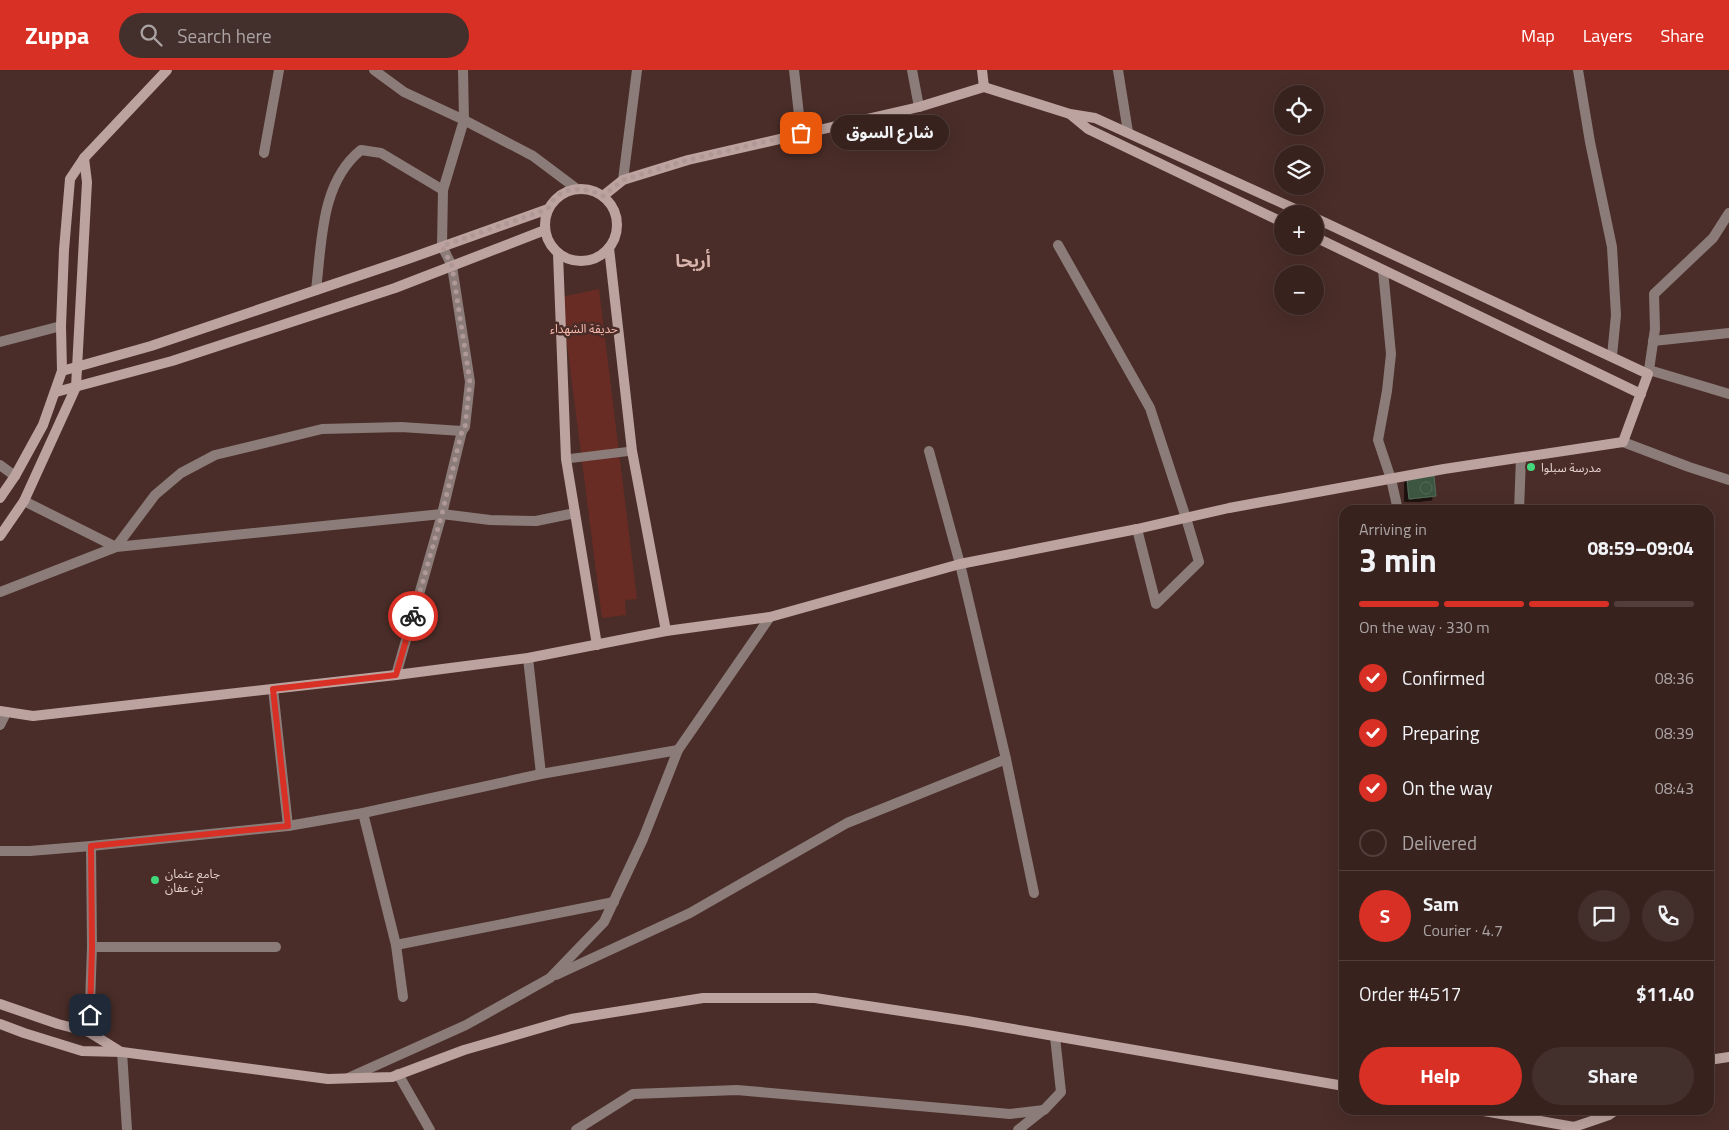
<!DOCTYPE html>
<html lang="en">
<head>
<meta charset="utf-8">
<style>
  body { margin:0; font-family:"Titillium Web","Noto Sans Arabic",sans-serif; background:#432f2b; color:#f1f3f6; height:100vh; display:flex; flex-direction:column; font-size:19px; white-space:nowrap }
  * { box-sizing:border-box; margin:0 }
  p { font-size:16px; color:#aba4a4 }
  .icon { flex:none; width:28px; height:28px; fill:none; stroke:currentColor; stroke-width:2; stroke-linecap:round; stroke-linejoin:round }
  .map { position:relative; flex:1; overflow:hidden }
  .panel { position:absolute; left:1339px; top:435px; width:375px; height:610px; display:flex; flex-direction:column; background:#38221e; border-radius:15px; box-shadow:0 5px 20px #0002,0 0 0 1px #523f3c }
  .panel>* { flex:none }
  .fabs { position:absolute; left:1274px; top:15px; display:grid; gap:10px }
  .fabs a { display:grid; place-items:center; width:50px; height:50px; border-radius:50%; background:#38221e; box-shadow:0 5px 20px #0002,0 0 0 1px #523f3c; font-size:25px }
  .pin { position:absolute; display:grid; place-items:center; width:42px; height:42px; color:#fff; margin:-21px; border-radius:10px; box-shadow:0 2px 8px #0006 }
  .courier { position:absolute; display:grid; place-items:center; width:50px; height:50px; margin:-25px; border:4px solid #d93025; border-radius:50%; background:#fff; color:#222; box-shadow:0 1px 6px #0007 }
  .bubble { position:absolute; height:35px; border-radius:18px; background:#38221e; box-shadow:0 5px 20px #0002,0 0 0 1px #523f3c; font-size:16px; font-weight:700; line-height:35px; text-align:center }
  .head em { font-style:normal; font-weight:700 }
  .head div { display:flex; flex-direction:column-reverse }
  .head { display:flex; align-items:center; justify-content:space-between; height:85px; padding:0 20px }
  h1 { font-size:32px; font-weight:700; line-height:38px }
  .bar { display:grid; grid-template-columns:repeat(4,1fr); gap:8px 5px; align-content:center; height:60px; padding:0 20px }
  .bar i { height:6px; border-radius:4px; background:#523f3c }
  .bar .on { background:#d93025 }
  .bar p { grid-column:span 4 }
  .line { display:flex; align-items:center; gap:12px; padding:0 20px; border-top:1px solid #523f3c }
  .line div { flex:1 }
  .round { display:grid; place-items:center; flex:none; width:52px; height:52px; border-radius:26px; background:#432f2b }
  ol { padding:0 20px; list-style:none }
  li { display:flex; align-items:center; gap:15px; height:55px }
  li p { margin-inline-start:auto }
  li .icon { padding:5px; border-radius:50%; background:#d93025; color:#fff; stroke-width:4 }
  li:last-child { color:#aba4a4 }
  li i { width:28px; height:28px; border:2px solid #523f3c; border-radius:50% }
  .button { display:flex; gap:10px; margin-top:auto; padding:10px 20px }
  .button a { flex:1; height:58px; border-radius:30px; background:#d93025; color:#fff; font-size:20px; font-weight:700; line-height:58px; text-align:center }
  .button a+a { background:#432f2b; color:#f1f3f6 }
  header { display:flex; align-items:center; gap:30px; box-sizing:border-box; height:70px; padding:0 25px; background:#d93025; color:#fff }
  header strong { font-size:24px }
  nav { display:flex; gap:28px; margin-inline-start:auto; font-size:18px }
  .search { width:350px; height:45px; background:#432f2b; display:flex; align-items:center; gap:12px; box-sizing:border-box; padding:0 18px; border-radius:28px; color:#aba4a4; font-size:19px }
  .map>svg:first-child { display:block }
  .green { fill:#682c24 }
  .building { fill:#3d5643; stroke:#526c58; filter:url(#shadow) }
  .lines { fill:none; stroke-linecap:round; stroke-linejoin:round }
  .pedestrian { stroke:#8b7c79; stroke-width:9 }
  .minor { stroke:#8b7c79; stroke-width:10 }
  .tertiary { stroke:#8b7c79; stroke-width:10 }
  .secondary { stroke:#bca39f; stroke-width:10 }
  .done { stroke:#af9895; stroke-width:5; stroke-dasharray:0 9 }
  .route { stroke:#d93025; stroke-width:6 }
  .poi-dot { fill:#43d77b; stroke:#4a2d28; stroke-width:2 }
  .labels { text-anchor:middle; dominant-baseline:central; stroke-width:5; stroke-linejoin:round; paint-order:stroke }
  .park-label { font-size:12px; fill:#fcbaaf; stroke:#4a2d28 }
  .poi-label { font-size:12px; fill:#e5d2cf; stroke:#4a2d28; text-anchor:start }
  .district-label { font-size:18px; font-weight:bold; fill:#d9b4ad; stroke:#4a2d28 }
</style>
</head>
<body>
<header>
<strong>Zuppa</strong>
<div class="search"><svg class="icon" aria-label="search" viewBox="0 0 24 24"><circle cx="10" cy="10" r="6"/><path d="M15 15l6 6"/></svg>Search here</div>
<nav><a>Map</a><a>Layers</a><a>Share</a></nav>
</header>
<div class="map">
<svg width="1729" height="1060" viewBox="0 0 1729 1060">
  <defs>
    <filter id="shadow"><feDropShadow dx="-4" dy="4" stdDeviation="0" flood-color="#0009"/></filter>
  </defs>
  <rect width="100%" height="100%" fill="#4a2d28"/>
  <polygon class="green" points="599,219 637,529 625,530 626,545 602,548 561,227"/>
  <g class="building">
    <polygon points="1434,406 1436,426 1409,429 1407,408"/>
    <circle cx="1426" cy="418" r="6"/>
  </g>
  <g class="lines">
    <polyline class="pedestrian" points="566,389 632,381"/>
    <g class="minor">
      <polyline points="794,0 801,63"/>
      <polyline points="912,0 919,37"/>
      <polyline points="1118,0 1128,62"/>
      <polyline points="1578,0 1590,72 1612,177 1616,245 1612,286"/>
      <polyline points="264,83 279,0"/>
      <polyline points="623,110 637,0"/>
      <polyline points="1058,175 1150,338 1186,448 1199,492 1156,534 1137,459"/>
      <polyline points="1383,200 1391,284 1387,321 1378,370 1391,409 1398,440"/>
      <path d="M316,220c6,-47 4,-107 45,-140l20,3 62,37"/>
      <polyline points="0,272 61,256"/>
      <polyline points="1649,300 1655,259 1654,224 1713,168 1729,143"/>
      <polyline points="1648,304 1649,300 1729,324"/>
      <polyline points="1623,372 1689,397 1729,410"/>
      <polyline points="929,381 960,494 1006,689 1034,823"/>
      <polyline points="0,395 15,406"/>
      <polyline points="24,431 116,477 442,444 490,450 536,451 575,443"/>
      <polyline points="1519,440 1521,388"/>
      <polyline points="0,522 116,477 155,425 181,403 215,385 322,359 401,357 462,361"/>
      <polyline points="528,588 541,704"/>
      <polyline points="396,605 442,444 462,361 465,357 470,312 452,196 442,176 443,120 464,50 463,0"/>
      <polyline points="273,619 288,756"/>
      <polyline points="0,655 6,643"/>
      <polyline points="363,743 396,875 403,927"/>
      <polyline points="0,781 30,781 91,776 288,756 363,743 541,704 678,680"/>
      <polyline points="396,875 614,832"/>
      <polyline points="92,877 276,877"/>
      <polyline points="556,905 690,843 847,753 1006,689"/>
      <polyline points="89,962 92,877 91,776"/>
      <polyline points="122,982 127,1060"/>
      <polyline points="398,1004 430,1060"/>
      <polyline points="348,1008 466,955 550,908 604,852 643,769 678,680 770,547"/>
      <polyline points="576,1060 633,1024 737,1020 1010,1044 1044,1040 1061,1022 1055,967"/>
      <polyline points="1018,1060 1043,1040"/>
    </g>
    <g class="tertiary">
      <polyline points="374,0 404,22 464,50 533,86 577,119"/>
      <polyline points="1653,271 1729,263"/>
    </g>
    <g class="secondary">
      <polyline points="982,0 984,17"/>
      <polyline points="1071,45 1088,59 1282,152"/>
      <circle cx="581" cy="155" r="36"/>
      <polyline points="603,126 623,110 688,90 919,37 984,17 1070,44 1095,48 1306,144"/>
      <polyline points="1315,167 1641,324"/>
      <polyline points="609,178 632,381 666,561"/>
      <polyline points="558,184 566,389 597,575"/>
      <polyline points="62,301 151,276 405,190 548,139"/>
      <polyline points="56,322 172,291 395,218 545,160"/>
      <polyline points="0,428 15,406 43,355 62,301 61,256 64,180 70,109 84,88 167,0"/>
      <polyline points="0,466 24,431 76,317 87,112 84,88"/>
      <polyline points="0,641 33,646 396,605 528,588 666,561 770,547 960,494 1137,459 1229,438 1444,399 1623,372 1648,304 1315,148"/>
      <polyline points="0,934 58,954 89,962 121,982"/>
      <polyline points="0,954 24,963 82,981 122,982 328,1009 392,1007 464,980 571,949 703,928 815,928 967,951 1344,1016"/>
      <polyline points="1709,990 1729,987"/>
      <polyline points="1478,1040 1574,1057 1609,1045 1616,1040"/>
    </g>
  </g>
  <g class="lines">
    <path class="done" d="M413,546l29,-102 20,-83 3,-4 5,-45 -18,-116 -10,-20 106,-37c10,-24 36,-23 55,-13l20,-16 65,-20 113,-27"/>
    <polyline class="route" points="90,945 92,877 91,776 288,756 273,619 396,605 413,546"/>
  </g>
  <g class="poi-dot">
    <circle cx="1531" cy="397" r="5"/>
    <circle cx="155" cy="810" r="5"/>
  </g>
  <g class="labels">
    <g class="park-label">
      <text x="584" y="258">حديقة الشهداء</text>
    </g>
    <g class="poi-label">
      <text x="1541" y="397">مدرسة سبلوا</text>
      <text x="165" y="803">جامع عثمان<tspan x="165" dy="14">بن عفان</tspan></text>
    </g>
    <g class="district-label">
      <text x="693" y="190">أريحا</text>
    </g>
  </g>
</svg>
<div class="fabs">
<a><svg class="icon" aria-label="locate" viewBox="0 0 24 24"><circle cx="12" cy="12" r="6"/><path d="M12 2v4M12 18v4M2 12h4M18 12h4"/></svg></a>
<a><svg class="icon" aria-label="layers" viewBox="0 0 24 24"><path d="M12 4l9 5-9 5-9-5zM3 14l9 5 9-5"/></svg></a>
<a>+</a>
<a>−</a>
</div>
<div class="pin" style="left:801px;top:63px;background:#ea580c"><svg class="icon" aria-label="bag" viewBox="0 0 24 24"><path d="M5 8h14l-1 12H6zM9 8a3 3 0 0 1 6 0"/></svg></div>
<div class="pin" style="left:90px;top:945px;background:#1f2937"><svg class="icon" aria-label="home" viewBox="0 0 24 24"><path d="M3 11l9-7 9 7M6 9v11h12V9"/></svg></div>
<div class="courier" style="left:413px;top:546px"><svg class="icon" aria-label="bike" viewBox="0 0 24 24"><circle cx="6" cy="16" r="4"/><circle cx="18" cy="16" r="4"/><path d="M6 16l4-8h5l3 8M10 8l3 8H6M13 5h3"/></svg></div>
<div class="bubble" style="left:831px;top:45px;width:118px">شارع السوق</div>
<section class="panel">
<div class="head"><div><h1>3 min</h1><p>Arriving in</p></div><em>08:59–09:04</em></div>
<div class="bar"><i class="on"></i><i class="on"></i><i class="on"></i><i></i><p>On the way · 330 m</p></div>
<ol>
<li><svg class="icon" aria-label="check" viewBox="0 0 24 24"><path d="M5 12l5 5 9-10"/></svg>Confirmed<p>08:36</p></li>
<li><svg class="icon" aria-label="check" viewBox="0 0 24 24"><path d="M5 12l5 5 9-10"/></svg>Preparing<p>08:39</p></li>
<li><svg class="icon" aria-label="check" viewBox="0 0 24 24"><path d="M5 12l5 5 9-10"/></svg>On the way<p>08:43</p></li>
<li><i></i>Delivered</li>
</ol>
<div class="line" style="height:90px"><b class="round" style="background:#d93025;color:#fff">S</b><div><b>Sam</b><p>Courier · 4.7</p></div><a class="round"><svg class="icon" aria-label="chat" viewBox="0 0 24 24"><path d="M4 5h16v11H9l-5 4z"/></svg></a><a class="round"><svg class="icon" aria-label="phone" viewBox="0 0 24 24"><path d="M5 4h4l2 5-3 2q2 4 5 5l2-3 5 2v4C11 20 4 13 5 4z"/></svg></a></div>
<div class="line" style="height:65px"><div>Order #4517</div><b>$11.40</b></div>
<div class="button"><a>Help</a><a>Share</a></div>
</section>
</div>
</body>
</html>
